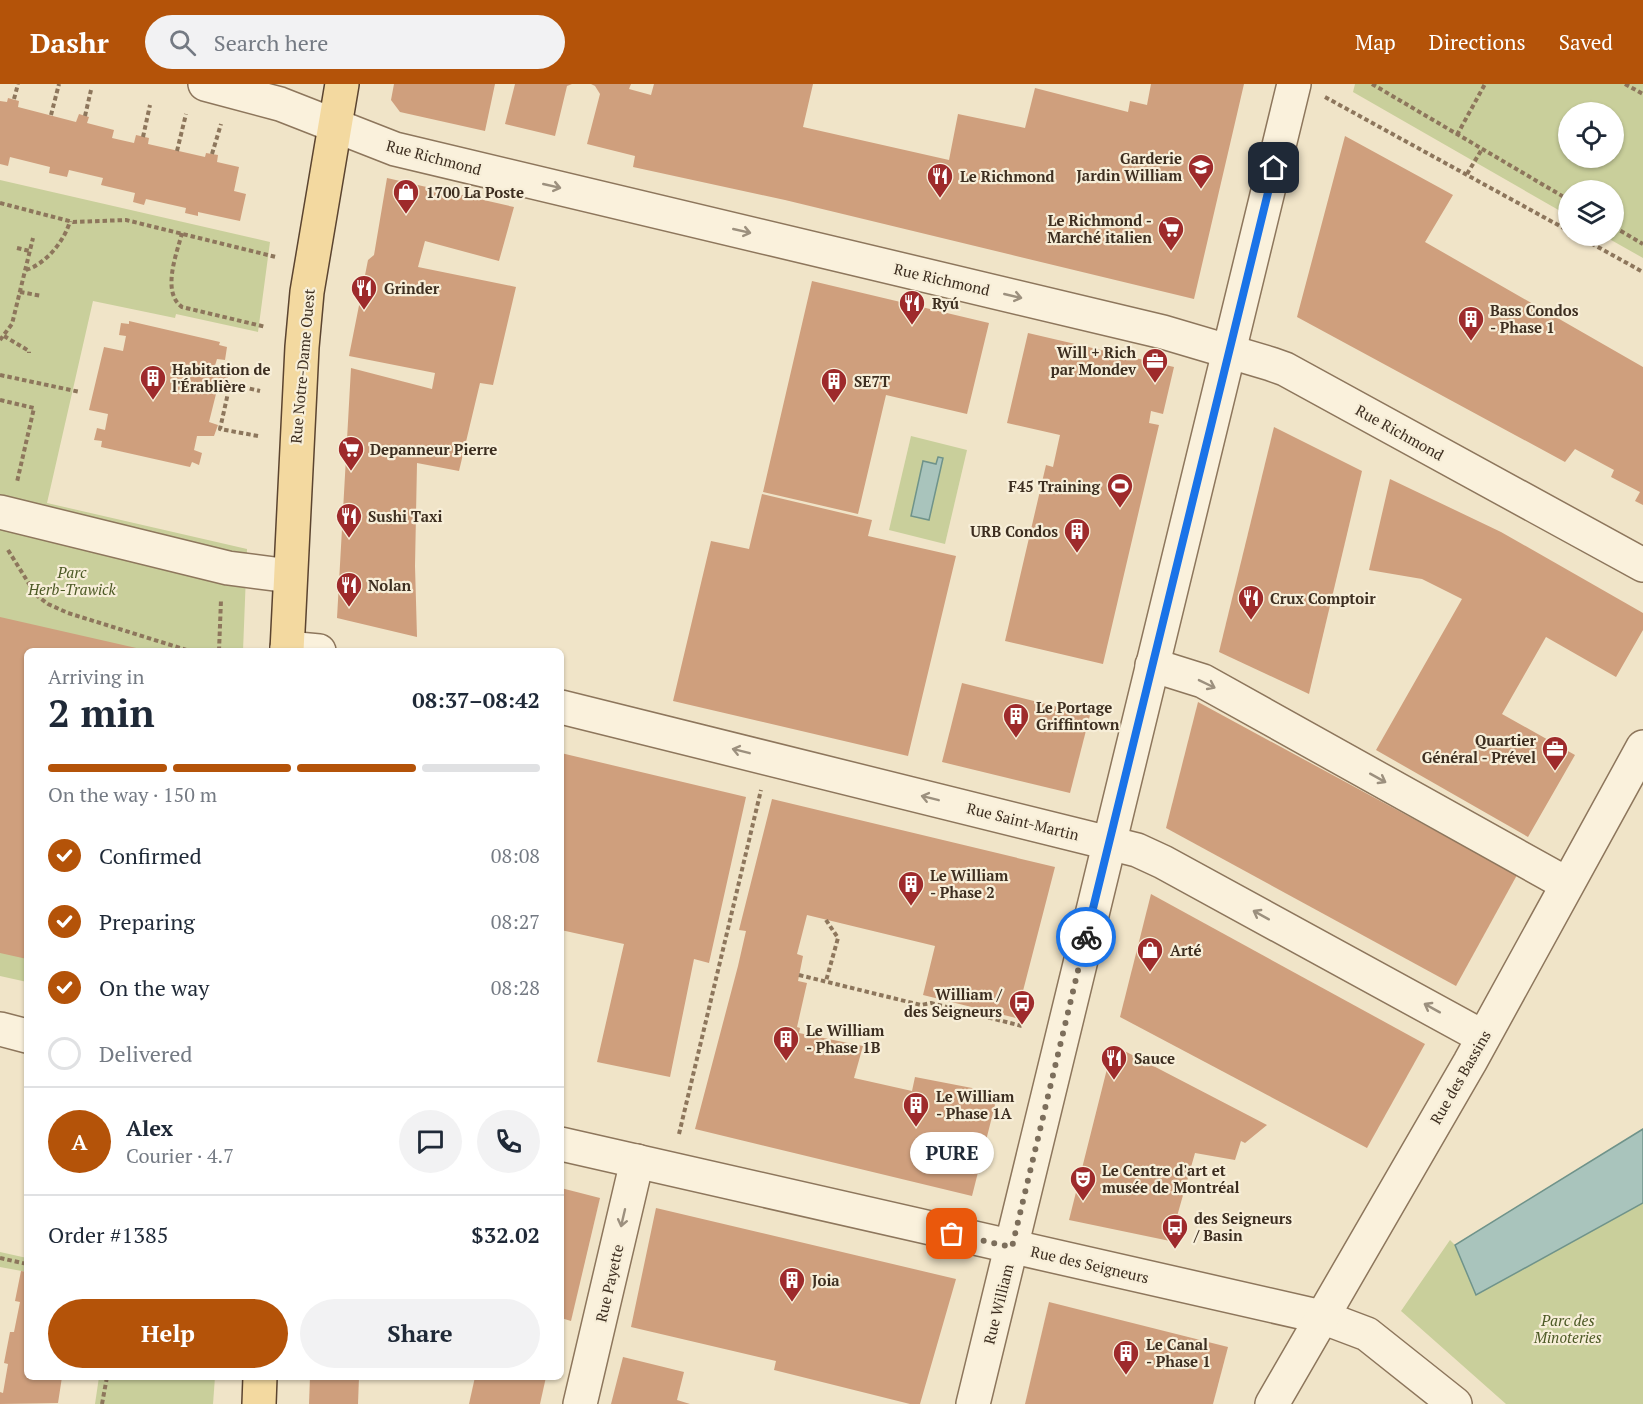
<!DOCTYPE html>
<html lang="en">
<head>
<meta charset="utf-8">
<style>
  body { margin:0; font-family:"PT Serif",serif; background:#f2f2f3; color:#1f2937; height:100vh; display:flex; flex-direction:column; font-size:22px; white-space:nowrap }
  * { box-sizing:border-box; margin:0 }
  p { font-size:20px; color:#747a83 }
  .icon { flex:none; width:33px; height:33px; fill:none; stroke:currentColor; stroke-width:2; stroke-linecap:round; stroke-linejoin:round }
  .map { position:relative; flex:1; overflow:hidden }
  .drawer { position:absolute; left:24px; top:564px; width:540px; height:732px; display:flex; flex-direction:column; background:#fff; border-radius:9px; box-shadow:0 2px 4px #0004 }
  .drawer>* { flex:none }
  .controls { position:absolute; left:1558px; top:18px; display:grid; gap:12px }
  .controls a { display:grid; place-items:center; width:66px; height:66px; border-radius:50%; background:#fff; box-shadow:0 2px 4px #0004; font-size:30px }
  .pin { position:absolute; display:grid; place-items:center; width:51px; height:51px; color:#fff; margin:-26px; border-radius:12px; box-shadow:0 3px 9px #0006 }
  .courier { position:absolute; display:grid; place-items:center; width:60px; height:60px; margin:-30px; border:4px solid #1a73e8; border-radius:50%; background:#fff; color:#222; box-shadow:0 2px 8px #0007 }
  .bubble { position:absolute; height:42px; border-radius:21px; background:#fff; box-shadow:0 2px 4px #0004; font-size:20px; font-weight:800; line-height:42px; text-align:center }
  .head em { font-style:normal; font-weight:800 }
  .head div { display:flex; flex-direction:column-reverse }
  .head { display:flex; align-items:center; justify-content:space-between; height:102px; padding:0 24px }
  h1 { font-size:39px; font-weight:800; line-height:45px }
  .bar { display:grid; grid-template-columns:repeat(4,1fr); gap:9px 6px; align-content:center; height:72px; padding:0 24px }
  .bar i { height:8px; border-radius:4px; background:#e0e1e3 }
  .bar .active { background:#b45309 }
  .bar p { grid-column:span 4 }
  .line { display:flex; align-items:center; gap:15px; padding:0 24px; border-top:2px solid #e0e1e3 }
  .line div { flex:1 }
  .round { display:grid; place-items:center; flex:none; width:63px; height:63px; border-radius:32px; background:#f2f2f3 }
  ol { padding:0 24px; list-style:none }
  li { display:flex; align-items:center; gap:18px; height:66px }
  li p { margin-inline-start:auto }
  li .icon { padding:6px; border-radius:50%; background:#b45309; color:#fff; stroke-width:4 }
  li:last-child { color:#747a83 }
  li i { width:33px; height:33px; border:3px solid #e0e1e3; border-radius:50% }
  .button { display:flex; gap:12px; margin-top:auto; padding:12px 24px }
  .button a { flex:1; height:69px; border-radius:36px; background:#b45309; color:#fff; font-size:24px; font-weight:800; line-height:69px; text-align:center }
  .button a+a { background:#f2f2f3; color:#1f2937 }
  header { display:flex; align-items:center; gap:36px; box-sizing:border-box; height:84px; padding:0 30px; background:#b45309; color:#fff }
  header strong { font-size:28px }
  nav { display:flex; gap:33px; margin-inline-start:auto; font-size:21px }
  .search { width:420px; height:54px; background:#f2f2f3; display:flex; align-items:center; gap:15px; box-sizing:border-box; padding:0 21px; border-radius:33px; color:#747a83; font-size:22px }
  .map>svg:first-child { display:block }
  .green { fill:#c9cf9b; fill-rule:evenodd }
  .water { fill:#a9c4bc; stroke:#6f938a; stroke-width:1.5 }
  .building { fill:#cf9f7d }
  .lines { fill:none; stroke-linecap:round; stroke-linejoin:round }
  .minor-casing { stroke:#8d765c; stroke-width:36 }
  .major-casing { stroke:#5b4430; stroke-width:36 }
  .path { stroke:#8d765c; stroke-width:4; stroke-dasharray:4.5 3; stroke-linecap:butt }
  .minor { stroke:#faf1dc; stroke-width:33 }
  .major { stroke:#f3d9a0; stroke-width:33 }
  .oneway { stroke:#9c907e }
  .done { stroke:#7c6e5b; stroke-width:6; stroke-dasharray:0 10.8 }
  .route { stroke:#1a73e8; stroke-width:8 }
  .labels { text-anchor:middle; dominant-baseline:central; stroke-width:4.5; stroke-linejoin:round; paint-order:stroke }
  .street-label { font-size:15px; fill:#3d2e20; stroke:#f7eed8 }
  .poi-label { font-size:15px; font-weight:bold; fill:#3d2e20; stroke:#f7eed8; text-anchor:start }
  .park-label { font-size:15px; font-style:italic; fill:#4d5a26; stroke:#f7eed8 }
</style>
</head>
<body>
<header>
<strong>Dashr</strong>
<div class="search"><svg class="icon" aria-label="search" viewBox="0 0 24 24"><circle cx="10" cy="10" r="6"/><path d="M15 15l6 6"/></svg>Search here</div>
<nav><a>Map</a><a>Directions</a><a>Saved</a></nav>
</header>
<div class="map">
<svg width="1643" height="1320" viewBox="0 0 1643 1320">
  <rect width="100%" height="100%" fill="#f0e4c8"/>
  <g class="green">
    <path d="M1355,0h288v174l-39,-22h10v-46h-45v26l-216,-124zM1569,28h45v46h-45z"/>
    <polygon points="0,96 270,158 258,248 176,230 175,234 93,217 47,419 247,465 243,567 27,567 27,898 0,892"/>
    <polygon points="911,352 967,366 945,460 889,446"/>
    <polygon points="1643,1119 1643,1320 1506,1320 1401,1227 1450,1156 1455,1161 1476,1211"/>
    <polygon points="0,1168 27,1174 27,1188 0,1183"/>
    <polygon points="99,1293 215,1293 213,1320 95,1320"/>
  </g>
  <g class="water">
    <polygon points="938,373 943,374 929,436 911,432 923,377 936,380"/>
    <polygon points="1643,1045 1643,1119 1476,1211 1455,1161"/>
  </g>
  <g class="building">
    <polygon points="394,0 495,0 485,47 400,28 391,16"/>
    <polygon points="515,0 572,0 567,2 555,52 505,40"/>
    <polygon points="591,0 631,0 629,5 651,11 654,0 813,0 803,43 949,76 958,30 1025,44 1035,4 1128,28 1130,17 1147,21 1151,0 1244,0 1194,215 785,116 633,83 635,72 587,60 600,10 595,2"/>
    <polygon points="8,14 19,17 18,23 76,38 79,30 89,33 87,39 114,46 112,54 134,59 136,51 149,54 148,60 205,73 206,69 218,71 217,78 239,83 234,107 246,110 240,137 198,128 198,132 185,129 186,124 146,115 144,121 133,118 135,109 101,101 103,94 69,86 67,93 49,89 50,83 10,73 8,82 0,80 0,17 7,18"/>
    <polygon points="1345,52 1453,111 1425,158 1643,283 1643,421 1635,417 1640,408 1611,393 1614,386 1575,365 1565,378 1297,233"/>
    <polygon points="387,94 514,123 499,177 425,157 418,183 516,203 493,301 480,299 459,387 417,379 415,482 417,553 337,534 351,284 432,305 435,289 349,272 368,176 374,171"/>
    <polygon points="812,197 989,239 967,330 886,311 858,430 763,408"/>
    <polygon points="129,237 220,258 219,261 227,263 225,276 217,275 213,288 228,292 225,308 217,306 209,338 218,341 214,352 197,352 194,366 202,369 199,381 192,378 190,383 101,363 102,357 94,356 97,344 105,346 108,330 89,326 104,263 123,267 126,252 119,251 121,239 129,240"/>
    <polygon points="1028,249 1174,283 1163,330 1151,327 1149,339 1159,341 1103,580 1005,557 1046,381 1053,383 1060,351 1007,339"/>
    <polygon points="1274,343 1362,387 1309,610 1219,568"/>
    <polygon points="1390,395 1501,448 1643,529 1643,546 1616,593 1546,553 1502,630 1575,671 1528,753 1376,666 1462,515 1422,495 1369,486"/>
    <polygon points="762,410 872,436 868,452 956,472 908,672 673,617 711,457 749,465"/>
    <polygon points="0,533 145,566 27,567 27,875 0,869"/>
    <polygon points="962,599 1090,631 1070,709 942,678"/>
    <polygon points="1198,618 1517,791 1456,902 1166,744"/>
    <polygon points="561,669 746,713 709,879 694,875 670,993 597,978 624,860 561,846"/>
    <polygon points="772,715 1055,783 1016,934 923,911 935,862 807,831 797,870 803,872 798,897 807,899 797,943 800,944 799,949 863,962 854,994 912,1007 915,993 998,1009 972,1112 695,1045 738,882 746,847 739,846"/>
    <polygon points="1151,810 1425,960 1367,1064 1120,933"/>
    <polygon points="1113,961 1267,1041 1245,1059 1241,1057 1235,1076 1195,1069 1170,1157 1069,1136"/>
    <polygon points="561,1104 600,1114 571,1237 561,1234"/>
    <polygon points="656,1124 956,1195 920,1320 910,1320 774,1286 776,1277 631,1243"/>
    <polygon points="21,1187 27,1188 27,1293 62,1293 58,1319 0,1320 0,1308 3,1309 8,1280 4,1279 10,1248 14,1248 20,1218 15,1217"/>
    <polygon points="1049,1218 1228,1263 1213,1320 1025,1320"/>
    <polygon points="623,1273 684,1288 677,1316 690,1320 611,1320"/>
    <polygon points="310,1293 359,1293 358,1320 309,1320"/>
    <polygon points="475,1293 546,1293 540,1320 469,1320"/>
  </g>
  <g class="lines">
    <g class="minor-casing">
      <g id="minor">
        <polyline points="205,0 280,20 395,65 1163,248 1271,280 1285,285 1643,481"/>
        <polyline points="0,428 228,484 290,492"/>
        <polyline points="287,564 319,567"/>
        <polyline points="1152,581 1203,597 1567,800"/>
        <polyline points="561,623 1137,766 1163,778 1483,953"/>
        <polyline points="0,945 27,952"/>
        <polyline points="561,1060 1322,1233 1367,1250 1455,1320"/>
        <polyline points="580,1320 637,1077"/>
        <polyline points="973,1320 1294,0"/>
        <polyline points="1272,1320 1470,978 1643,663"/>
      </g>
    </g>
    <g class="major-casing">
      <g id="major">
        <polyline points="287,567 302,263 307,208 342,0"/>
        <polyline points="259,1320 260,1293"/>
      </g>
    </g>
    <g class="path">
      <polyline points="1372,0 1569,116"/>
      <polyline points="1625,0 1643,10"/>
      <polyline points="1325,13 1569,147"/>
      <polyline points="14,15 18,0"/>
      <polyline points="51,31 59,0"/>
      <polyline points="85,32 91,6"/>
      <polyline points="1457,51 1485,0"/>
      <polyline points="143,53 150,21"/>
      <polyline points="177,67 186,30"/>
      <polyline points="212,70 221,40"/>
      <polyline points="1467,90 1482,65"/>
      <polyline points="0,119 73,138 126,136 276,173"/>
      <polyline points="1614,143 1643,160"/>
      <path d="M182,149c-5,20 -21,59 0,74l84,20"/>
      <polyline points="1578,152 1643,188"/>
      <polyline points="17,164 30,167"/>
      <path d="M26,186c20,-6 39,-30 44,-49"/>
      <polyline points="20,208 42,212"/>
      <polyline points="4,252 29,267 29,269"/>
      <polyline points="0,256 12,240 33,154"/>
      <polyline points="0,291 80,308"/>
      <polyline points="0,316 34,324 17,398"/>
      <polyline points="258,352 220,345 230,300 260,307"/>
      <polyline points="8,466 36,511 48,520 68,529 190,567"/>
      <polyline points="219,567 221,516"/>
      <polyline points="826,836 838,854 826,897"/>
      <polyline points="799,891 921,921 931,919 1022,942"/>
      <polyline points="679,1050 761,706"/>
      <polyline points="0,1174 27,1180"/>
      <polyline points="102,1320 107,1293"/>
    </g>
    <use href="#minor" class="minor"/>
    <use href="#major" class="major"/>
  </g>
  <defs><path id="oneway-shaft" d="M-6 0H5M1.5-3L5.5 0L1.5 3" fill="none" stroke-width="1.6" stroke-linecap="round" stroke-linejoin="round" transform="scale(1.5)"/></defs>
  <g class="oneway">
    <use href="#oneway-shaft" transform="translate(552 102) rotate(13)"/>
    <use href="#oneway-shaft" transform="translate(742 147) rotate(13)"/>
    <use href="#oneway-shaft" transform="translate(1013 212) rotate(13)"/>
    <use href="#oneway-shaft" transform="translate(1207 600) rotate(26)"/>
    <use href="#oneway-shaft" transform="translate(741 667) rotate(-166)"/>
    <use href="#oneway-shaft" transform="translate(1378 694) rotate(29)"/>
    <use href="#oneway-shaft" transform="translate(930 714) rotate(-166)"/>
    <use href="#oneway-shaft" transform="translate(1261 831) rotate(-151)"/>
    <use href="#oneway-shaft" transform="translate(1432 924) rotate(-151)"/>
    <use href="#oneway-shaft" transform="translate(623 1134) rotate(103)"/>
  </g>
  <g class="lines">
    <polyline class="done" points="952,1150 1012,1163 1086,853"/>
    <polyline class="route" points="1086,853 1274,84"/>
  </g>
  <defs>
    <g id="school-pin" transform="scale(1.35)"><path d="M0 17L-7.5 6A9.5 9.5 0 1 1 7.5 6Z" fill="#9e2a2b" stroke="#f7eed8"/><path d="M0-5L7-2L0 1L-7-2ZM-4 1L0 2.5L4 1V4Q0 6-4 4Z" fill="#fff"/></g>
    <g id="restaurant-pin" transform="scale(1.35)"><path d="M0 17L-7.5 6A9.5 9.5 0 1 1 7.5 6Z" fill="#9e2a2b" stroke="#f7eed8"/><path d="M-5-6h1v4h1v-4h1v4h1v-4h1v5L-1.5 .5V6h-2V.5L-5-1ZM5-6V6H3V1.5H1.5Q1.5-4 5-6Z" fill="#fff"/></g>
    <g id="shop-pin" transform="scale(1.35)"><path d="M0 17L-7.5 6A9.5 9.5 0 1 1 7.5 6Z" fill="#9e2a2b" stroke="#f7eed8"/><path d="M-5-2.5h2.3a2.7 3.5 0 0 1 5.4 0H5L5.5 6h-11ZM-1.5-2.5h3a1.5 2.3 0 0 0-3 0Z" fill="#fff"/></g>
    <g id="supermarket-pin" transform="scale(1.35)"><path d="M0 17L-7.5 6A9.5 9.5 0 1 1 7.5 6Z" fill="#9e2a2b" stroke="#f7eed8"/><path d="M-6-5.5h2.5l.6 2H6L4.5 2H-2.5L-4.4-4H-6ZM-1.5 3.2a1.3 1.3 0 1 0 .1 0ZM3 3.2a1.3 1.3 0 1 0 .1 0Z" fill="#fff"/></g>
    <g id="building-pin" transform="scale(1.35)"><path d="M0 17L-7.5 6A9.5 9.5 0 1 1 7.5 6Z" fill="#9e2a2b" stroke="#f7eed8"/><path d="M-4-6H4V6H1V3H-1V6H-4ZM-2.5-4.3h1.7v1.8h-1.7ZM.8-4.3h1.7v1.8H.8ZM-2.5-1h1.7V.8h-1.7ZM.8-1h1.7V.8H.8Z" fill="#fff"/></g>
    <g id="office-pin" transform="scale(1.35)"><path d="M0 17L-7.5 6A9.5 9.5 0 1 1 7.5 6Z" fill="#9e2a2b" stroke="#f7eed8"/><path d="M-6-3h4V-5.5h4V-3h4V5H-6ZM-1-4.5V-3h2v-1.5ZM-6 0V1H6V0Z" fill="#fff"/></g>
    <g id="stadium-pin" transform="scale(1.35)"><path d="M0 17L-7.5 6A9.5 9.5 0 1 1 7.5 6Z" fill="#9e2a2b" stroke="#f7eed8"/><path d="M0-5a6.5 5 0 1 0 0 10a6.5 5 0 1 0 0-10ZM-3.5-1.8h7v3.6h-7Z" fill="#fff"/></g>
    <g id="bus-pin" transform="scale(1.35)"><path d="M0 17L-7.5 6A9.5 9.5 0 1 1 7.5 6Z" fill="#9e2a2b" stroke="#f7eed8"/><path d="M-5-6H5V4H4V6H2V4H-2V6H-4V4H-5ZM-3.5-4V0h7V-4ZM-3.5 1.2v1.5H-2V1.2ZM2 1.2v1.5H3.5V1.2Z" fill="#fff"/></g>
    <g id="theatre-pin" transform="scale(1.35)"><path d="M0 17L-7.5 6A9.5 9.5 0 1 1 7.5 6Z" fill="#9e2a2b" stroke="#f7eed8"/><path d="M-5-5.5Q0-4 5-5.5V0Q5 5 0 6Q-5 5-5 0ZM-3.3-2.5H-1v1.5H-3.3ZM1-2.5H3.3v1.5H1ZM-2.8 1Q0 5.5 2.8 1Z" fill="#fff"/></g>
  </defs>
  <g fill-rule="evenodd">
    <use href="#school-pin" x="1201" y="83"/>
    <use href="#restaurant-pin" x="940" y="92"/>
    <use href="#shop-pin" x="406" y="108"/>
    <use href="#supermarket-pin" x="1171" y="145"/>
    <use href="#restaurant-pin" x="364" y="204"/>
    <use href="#restaurant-pin" x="912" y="219"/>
    <use href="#building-pin" x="1471" y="235"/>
    <use href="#office-pin" x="1155" y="277"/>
    <use href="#building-pin" x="153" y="294"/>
    <use href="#building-pin" x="834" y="297"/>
    <use href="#supermarket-pin" x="351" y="365"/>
    <use href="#stadium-pin" x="1120" y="402"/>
    <use href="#restaurant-pin" x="349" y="432"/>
    <use href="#building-pin" x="1077" y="447"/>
    <use href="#restaurant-pin" x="349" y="501"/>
    <use href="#restaurant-pin" x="1251" y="514"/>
    <use href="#building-pin" x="1016" y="632"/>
    <use href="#office-pin" x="1555" y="665"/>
    <use href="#building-pin" x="911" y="800"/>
    <use href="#shop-pin" x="1150" y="866"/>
    <use href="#bus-pin" x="1022" y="919"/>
    <use href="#building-pin" x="786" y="955"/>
    <use href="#restaurant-pin" x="1114" y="974"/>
    <use href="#building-pin" x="916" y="1021"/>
    <use href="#theatre-pin" x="1083" y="1095"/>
    <use href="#bus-pin" x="1175" y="1143"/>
    <use href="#building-pin" x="792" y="1196"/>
    <use href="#building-pin" x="1126" y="1269"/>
  </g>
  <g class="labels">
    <g class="street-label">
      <text transform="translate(434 73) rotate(15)">Rue Richmond</text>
      <text transform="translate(942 195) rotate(13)">Rue Richmond</text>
      <text transform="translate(302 282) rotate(-85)">Rue Notre-Dame Ouest</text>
      <text transform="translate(1400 348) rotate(29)">Rue Richmond</text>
      <text transform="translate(1023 737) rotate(14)">Rue Saint-Martin</text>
      <text transform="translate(1460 993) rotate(-60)">Rue des Bassins</text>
      <text transform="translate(1090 1180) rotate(13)">Rue des Seigneurs</text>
      <text transform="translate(609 1199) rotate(-77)">Rue Payette</text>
      <text transform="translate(998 1220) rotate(-76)">Rue William</text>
    </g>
    <g class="poi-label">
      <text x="1182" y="74" text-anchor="end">Garderie<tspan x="1182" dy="17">Jardin William</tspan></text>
      <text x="960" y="92">Le Richmond</text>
      <text x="426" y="108">1700 La Poste</text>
      <text x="1152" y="136" text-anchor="end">Le Richmond -<tspan x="1152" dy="17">Marché italien</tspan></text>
      <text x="384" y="204">Grinder</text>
      <text x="932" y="219">Ryú</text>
      <text x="1490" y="226">Bass Condos<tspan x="1490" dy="17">- Phase 1</tspan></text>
      <text x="1136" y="268" text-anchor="end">Will + Rich<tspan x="1136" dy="17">par Mondev</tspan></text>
      <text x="172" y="285">Habitation de<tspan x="172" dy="17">l'Érablière</tspan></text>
      <text x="854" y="297">SE7T</text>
      <text x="370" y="365">Depanneur Pierre</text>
      <text x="1100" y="402" text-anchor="end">F45 Training</text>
      <text x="368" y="432">Sushi Taxi</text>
      <text x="1058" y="447" text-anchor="end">URB Condos</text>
      <text x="368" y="501">Nolan</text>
      <text x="1270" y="514">Crux Comptoir</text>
      <text x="1036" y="623">Le Portage<tspan x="1036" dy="17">Griffintown</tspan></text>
      <text x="1536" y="656" text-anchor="end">Quartier<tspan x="1536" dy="17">Général - Prével</tspan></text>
      <text x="930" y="791">Le William<tspan x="930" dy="17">- Phase 2</tspan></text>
      <text x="1170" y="866">Arté</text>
      <text x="1002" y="910" text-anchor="end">William /<tspan x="1002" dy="17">des Seigneurs</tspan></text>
      <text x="806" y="946">Le William<tspan x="806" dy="17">- Phase 1B</tspan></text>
      <text x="1134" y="974">Sauce</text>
      <text x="936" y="1012">Le William<tspan x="936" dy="17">- Phase 1A</tspan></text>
      <text x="1102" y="1086">Le Centre d'art et<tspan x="1102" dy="17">musée de Montréal</tspan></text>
      <text x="1194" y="1134">des Seigneurs<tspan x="1194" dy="17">/ Basin</tspan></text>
      <text x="812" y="1196">Joia</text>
      <text x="1146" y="1260">Le Canal<tspan x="1146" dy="17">- Phase 1</tspan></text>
    </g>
    <g class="park-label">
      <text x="72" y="488">Parc<tspan x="72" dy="17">Herb-Trawick</tspan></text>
      <text x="1568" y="1236">Parc des<tspan x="1568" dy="17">Minoteries</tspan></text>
    </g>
  </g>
</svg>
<div class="controls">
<a><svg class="icon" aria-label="locate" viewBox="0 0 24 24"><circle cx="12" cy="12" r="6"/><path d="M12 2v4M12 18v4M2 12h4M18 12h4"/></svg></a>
<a><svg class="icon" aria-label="layers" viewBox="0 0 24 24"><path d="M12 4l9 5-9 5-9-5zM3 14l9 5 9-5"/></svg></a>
</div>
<div class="pin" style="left:952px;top:1150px;background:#ea580c"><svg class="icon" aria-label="bag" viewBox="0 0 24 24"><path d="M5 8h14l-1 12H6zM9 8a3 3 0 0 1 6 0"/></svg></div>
<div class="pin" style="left:1274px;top:84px;background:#1f2937"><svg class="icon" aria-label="home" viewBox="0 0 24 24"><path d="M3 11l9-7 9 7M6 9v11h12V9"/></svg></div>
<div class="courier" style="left:1086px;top:853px"><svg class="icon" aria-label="bike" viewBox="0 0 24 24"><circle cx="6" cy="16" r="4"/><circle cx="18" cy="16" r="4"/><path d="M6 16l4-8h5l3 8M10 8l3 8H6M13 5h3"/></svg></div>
<div class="bubble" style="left:910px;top:1048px;width:84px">PURE</div>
<section class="drawer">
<div class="head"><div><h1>2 min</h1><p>Arriving in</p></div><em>08:37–08:42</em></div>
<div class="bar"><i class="active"></i><i class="active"></i><i class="active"></i><i></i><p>On the way · 150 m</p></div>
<ol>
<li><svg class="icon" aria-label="check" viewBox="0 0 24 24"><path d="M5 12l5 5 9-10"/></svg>Confirmed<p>08:08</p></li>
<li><svg class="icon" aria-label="check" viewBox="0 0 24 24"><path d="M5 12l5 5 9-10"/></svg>Preparing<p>08:27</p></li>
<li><svg class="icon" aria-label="check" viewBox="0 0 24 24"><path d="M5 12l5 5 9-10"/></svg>On the way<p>08:28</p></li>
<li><i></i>Delivered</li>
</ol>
<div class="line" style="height:108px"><b class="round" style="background:#b45309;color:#fff">A</b><div><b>Alex</b><p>Courier · 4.7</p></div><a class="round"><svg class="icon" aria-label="chat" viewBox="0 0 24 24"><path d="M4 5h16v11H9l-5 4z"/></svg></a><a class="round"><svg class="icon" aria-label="phone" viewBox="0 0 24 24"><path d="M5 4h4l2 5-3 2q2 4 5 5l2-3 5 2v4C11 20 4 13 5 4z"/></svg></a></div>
<div class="line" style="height:78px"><div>Order #1385</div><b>$32.02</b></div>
<div class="button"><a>Help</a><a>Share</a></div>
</section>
</div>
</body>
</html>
